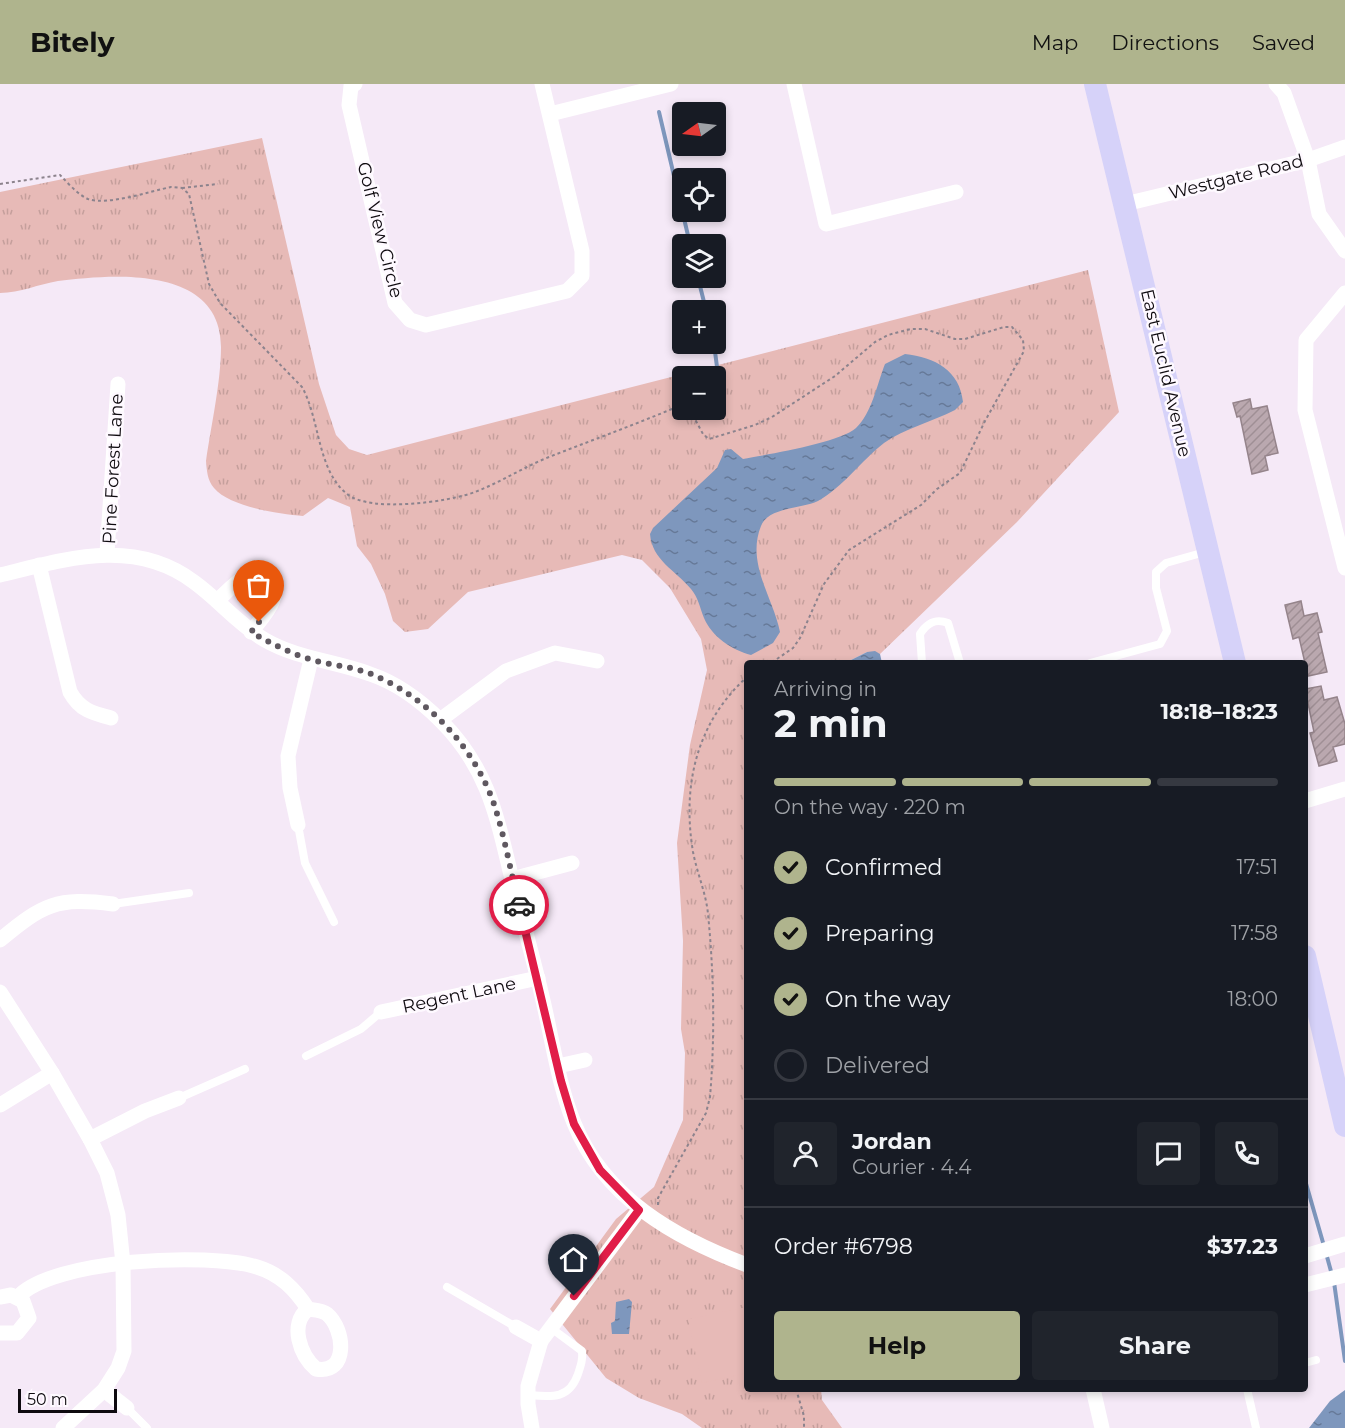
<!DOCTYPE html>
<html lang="en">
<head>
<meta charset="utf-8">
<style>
  body { margin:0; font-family:Montserrat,sans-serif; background:#20242c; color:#f1f3f6; height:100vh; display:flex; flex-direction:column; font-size:22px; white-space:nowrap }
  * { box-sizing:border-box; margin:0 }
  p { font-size:20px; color:#9ea1a6 }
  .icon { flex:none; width:33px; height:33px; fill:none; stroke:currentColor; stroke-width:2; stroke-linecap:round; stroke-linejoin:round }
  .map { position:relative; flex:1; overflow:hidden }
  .sheet { position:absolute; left:744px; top:576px; width:564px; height:732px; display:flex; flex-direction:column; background:#171b24; border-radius:6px; box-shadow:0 3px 9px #0003 }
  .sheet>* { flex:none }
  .needle { width:39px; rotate:256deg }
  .buttons { position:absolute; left:672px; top:18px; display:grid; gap:12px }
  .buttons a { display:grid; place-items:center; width:54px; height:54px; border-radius:6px; background:#171b24; box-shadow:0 3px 9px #0003; font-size:30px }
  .scale { position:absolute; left:18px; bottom:15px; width:99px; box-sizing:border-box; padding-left:6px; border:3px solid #0e0a0f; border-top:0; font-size:16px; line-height:21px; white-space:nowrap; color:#0e0a0f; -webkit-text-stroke:4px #fef9ff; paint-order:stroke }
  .pin { position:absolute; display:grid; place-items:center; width:51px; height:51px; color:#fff; margin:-62px -26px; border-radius:50% 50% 50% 0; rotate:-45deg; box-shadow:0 0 6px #0007 }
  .pin .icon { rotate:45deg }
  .courier { position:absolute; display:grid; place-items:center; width:60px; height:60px; margin:-30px; border:4px solid #e11d48; border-radius:50%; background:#fff; color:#222; box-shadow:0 2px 8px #0007 }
  .summary em { font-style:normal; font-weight:700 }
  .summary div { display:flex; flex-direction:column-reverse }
  .summary { display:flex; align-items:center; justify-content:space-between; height:102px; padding:0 30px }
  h1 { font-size:39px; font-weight:700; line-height:45px }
  .bar { display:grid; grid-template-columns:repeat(4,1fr); gap:9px 6px; align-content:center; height:72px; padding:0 30px }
  .bar i { height:8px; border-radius:4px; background:#363941 }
  .bar .on { background:#afb48d }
  .bar p { grid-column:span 4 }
  .line { display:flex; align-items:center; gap:15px; padding:0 30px; border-top:2px solid #363941 }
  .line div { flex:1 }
  .round { display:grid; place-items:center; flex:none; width:63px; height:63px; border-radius:6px; background:#20242c }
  ol { padding:0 30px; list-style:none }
  li { display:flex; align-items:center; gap:18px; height:66px }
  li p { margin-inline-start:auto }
  li .icon { padding:6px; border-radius:50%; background:#afb48d; color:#111; stroke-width:4 }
  li:last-child { color:#9ea1a6 }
  li i { width:33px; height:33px; border:3px solid #363941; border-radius:50% }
  .primary-button { display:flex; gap:12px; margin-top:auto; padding:12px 30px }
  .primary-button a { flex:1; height:69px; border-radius:6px; background:#afb48d; color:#111; font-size:24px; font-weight:700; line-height:69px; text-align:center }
  .primary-button a+a { background:#20242c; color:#f1f3f6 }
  header { display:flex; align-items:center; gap:36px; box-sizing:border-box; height:84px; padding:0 30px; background:#afb48d; color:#111 }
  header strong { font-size:28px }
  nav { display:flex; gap:33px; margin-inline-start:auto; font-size:21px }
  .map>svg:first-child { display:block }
  .grass { fill:url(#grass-tufts); fill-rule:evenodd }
  .pitch { fill:#e7bab7 }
  .water { fill:url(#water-ripples) }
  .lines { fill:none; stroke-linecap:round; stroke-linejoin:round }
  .stream { stroke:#7e97bd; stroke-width:4 }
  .building { fill:url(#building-hatch); stroke:#95848b; stroke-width:1.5 }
  .path { stroke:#8c838d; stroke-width:2; stroke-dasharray:3 3; stroke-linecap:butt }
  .service { stroke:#fff; stroke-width:8 }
  .minor { stroke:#fff; stroke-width:15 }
  .primary { stroke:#d6d2f9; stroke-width:22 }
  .done { stroke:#5f5860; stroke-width:6; stroke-dasharray:0 10.8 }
  .route { stroke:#e11d48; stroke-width:8 }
  .labels { text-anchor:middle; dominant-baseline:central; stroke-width:5; stroke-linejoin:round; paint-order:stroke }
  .street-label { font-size:18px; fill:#0e0a0f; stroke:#fef9ff }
</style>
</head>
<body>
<header>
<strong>Bitely</strong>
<nav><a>Map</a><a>Directions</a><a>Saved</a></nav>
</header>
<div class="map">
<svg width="1345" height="1344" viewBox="0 0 1345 1344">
  <defs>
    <pattern id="grass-tufts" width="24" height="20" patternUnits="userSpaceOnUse" patternTransform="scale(1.5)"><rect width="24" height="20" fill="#e7bab7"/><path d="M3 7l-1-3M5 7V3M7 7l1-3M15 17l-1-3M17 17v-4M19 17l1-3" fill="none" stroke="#c59f9c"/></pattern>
    <pattern id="water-ripples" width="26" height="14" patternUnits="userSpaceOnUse" patternTransform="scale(1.5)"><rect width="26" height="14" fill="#7e97bd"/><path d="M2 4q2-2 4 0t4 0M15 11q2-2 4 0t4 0" fill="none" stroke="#667998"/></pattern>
    <pattern id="building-hatch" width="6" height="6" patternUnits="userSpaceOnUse" patternTransform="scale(1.5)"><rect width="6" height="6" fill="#baa8af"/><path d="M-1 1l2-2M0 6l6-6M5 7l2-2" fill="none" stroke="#9f8f95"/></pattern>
  </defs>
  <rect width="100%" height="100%" fill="#f5e9f7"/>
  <path class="grass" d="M262,54l57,246 17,51 13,14 18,6 721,-185 31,142 -102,110 -137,132 -13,-2 -22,11h-98v726h74l1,11 20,28h-140l-20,-14 -43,-16 -33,-20 -56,-69 66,-90 38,-32 29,-67 2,-67 -4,-24 2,-88 -6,-98 13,-98 17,-75 -6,-31 -31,-51 -28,-28 -20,-5 -154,37 -40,37 -23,3 -12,-11 -8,-27 -14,-30 -14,-18 -7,-39 -22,-9 -25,18c-24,-2 -73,-9 -89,-28 -7,-8 -7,-17 -8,-27 5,-35 15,-79 15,-114 0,-82 -108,-73 -163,-66 -19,3 -38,12 -58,12v-101zM682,292h34v34h-34z"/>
  <polygon class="pitch" points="747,1223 747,1289 702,1299 688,1235"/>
  <g class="water">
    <path d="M905,270c30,3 55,17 58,48l-8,8c-23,12 -50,18 -71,33 -23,18 -41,44 -66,58 -16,8 -50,6 -57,25 -15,37 12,71 19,106l-7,11 -22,12c-19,-5 -39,-18 -47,-37 -4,-10 -6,-21 -13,-29 -16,-19 -39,-29 -41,-55l3,-6 64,-60 8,-18 6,-1 12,10c26,-5 96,-16 113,-31 16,-15 21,-44 29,-64z"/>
    <polygon points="875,567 880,570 882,579 845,579 867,568"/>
    <polygon points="629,1215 632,1218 629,1250 612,1250 611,1239 615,1237 616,1218"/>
    <polygon points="1345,1306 1345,1344 1309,1344 1330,1317"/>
  </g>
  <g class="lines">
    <g class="stream">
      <polyline points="659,28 690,160"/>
      <polyline points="698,194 706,226"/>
      <polyline points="714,260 722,321"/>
      <polyline points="1305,1096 1324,1162"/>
      <polyline points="1326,1169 1332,1191"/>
      <polyline points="1334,1198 1345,1277"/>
    </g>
  </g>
  <g class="building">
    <polygon points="1250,315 1252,325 1267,322 1278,369 1265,372 1268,386 1252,390 1240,332 1237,333 1233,319"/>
    <polygon points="1301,517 1304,532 1317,529 1322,548 1318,549 1327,588 1308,592 1299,553 1293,555 1285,521"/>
    <polygon points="1321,602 1324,616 1337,613 1345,640 1345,660 1333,663 1337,677 1319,682 1310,649 1314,648 1305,605"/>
  </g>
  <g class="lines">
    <g class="path">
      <path d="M0,100l60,-9c8,8 17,19 28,24 19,7 63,-8 83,-12l11,1 7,6 20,90 11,19 82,84c18,32 15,83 45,107 23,19 101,8 128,-2 26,-10 49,-25 74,-35 41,-16 82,-31 123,-48l10,-2"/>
      <polyline points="182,104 218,100"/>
      <polyline points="690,326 703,350 709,355 755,341 772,333 835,292 875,258 888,251 911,245 925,245 955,255 965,255 1004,243 1012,243 1023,256 1024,267 985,337 960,389 937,405 921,421 849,466 824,500 800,554 793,564 771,579"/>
      <path d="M658,1121v-7l48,-85 4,-16c5,-60 4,-123 -2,-183 -2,-21 -11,-41 -15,-62 -11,-66 3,-129 54,-175"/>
      <polyline points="796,1305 804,1332 804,1344"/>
    </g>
    <g class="service">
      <path d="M922,579l-2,-29c7,-11 15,-16 28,-11l12,40"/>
      <polyline points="1090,579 1160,560 1167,547 1156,504 1156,488 1166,479 1205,468"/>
      <polyline points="298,741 305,779 334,838"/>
      <polyline points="113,820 189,809"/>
      <polyline points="306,972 361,945 381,928"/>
      <polyline points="179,1014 245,985"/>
      <polyline points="447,1203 516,1243"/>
      <polyline points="1305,1279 1316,1276"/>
      <polyline points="1247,1305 1256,1344"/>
      <path d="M528,1311c23,2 41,5 50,-21 3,-9 5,-15 4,-23l-31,-23"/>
      <polyline points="127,1324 147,1344"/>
    </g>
    <g class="minor">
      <polyline points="355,0 351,2 349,21 395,219 410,236 426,241 567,207 582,192 582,167 542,0"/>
      <polyline points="794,0 826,140 956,108"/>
      <polyline points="1276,0 1284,9 1308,76 1319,130 1345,167"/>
      <polyline points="550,30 671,0"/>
      <polyline points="1125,120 1308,76 1345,63"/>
      <polyline points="1345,209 1306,256 1305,326 1345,484"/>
      <polyline points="107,469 118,300"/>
      <path d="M39,481l31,127c10,18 22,21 41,26"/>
      <path d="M0,491c66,-16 134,-38 194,7 25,18 45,43 71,58 33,19 70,21 105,34 27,9 51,27 71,47 45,45 55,91 69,150 11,45 24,89 34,134 9,39 15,81 30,118 30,75 101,115 173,142"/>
      <path d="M217,517c15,-14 29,-33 51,-25 17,20 -4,39 -17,56"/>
      <polyline points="440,636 506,587 555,569 597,577"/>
      <polyline points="1305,717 1345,705"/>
      <polyline points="298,741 290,704 288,672 311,575"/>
      <polyline points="512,795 572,779"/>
      <path d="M0,856c43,-36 57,-43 113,-36"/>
      <polyline points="0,908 52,989 90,1055 107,1089 118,1131 123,1180 124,1267 118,1284 104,1306 63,1344"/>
      <polyline points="381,928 538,894"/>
      <polyline points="558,982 585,976"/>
      <polyline points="0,1021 52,989"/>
      <polyline points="90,1055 145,1027 179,1014"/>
      <polyline points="1305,1172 1345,1160"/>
      <polyline points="1305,1201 1345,1191"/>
      <polyline points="0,1213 11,1211 23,1217 29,1234 17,1249 0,1249"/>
      <path d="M18,1213c34,-38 191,-45 239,-30 23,7 38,22 51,42 6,1 14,1 19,5 18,15 22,61 -11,55 -16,-14 -27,-45 -8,-60"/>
      <polyline points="516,1243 541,1257"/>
      <polyline points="1093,1305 1102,1344"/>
      <polyline points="104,1306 127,1324"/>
      <polyline points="532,1344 528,1320 528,1302 541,1257 639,1126"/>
    </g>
    <g class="primary">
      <polyline points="1095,0 1235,579"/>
      <polyline points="1305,872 1345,1042"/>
    </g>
  </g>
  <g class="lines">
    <path class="done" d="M259,538l-8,10c19,11 37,20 58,27 20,6 42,7 62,15 57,23 105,75 124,133 10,32 16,66 24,98"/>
    <polyline class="route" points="519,821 561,997 574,1040 600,1086 639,1126 574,1212"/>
  </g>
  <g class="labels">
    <g class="street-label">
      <text transform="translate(1236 93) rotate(-14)">Westgate Road</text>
      <text transform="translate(380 146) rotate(76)">Golf View Circle</text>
      <text transform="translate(1166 289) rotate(77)">East Euclid Avenue</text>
      <text transform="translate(113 385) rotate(-87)">Pine Forest Lane</text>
      <text transform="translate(459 911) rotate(-12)">Regent Lane</text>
    </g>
  </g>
</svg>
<div class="buttons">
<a><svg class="needle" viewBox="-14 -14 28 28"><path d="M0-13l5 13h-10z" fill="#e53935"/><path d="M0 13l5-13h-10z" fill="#9ea1a6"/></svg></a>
<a><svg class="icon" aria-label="locate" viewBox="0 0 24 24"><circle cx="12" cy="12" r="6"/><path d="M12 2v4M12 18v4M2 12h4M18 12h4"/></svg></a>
<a><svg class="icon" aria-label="layers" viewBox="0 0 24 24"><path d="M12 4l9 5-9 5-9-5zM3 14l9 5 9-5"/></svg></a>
<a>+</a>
<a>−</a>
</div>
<div class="scale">50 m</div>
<div class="pin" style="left:259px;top:538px;background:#ea580c"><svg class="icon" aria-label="bag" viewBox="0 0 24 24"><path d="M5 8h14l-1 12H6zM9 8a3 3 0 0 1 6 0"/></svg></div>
<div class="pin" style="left:574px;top:1212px;background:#1f2937"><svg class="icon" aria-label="home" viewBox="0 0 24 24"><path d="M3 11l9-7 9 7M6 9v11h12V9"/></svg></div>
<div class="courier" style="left:519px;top:821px"><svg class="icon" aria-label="car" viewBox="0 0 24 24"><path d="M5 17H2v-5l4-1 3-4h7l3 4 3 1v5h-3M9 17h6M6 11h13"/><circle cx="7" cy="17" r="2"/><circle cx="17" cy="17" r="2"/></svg></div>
<section class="sheet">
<div class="summary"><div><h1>2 min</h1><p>Arriving in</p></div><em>18:18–18:23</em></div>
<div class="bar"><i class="on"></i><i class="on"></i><i class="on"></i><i></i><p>On the way · 220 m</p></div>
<ol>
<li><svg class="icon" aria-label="check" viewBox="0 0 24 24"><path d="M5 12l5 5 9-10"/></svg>Confirmed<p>17:51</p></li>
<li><svg class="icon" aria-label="check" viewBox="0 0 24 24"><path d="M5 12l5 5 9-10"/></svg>Preparing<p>17:58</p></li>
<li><svg class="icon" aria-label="check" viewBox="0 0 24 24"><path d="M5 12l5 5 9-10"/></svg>On the way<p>18:00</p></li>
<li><i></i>Delivered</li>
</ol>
<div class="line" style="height:108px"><a class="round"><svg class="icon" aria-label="person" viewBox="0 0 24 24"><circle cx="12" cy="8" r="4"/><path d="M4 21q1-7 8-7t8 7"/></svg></a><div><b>Jordan</b><p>Courier · 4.4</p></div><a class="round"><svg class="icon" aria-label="chat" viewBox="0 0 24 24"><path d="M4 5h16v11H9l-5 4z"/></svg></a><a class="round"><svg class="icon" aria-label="phone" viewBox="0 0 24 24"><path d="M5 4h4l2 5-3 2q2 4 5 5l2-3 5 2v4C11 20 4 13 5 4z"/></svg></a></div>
<div class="line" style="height:78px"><div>Order #6798</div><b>$37.23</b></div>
<div class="primary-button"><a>Help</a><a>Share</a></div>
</section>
</div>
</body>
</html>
